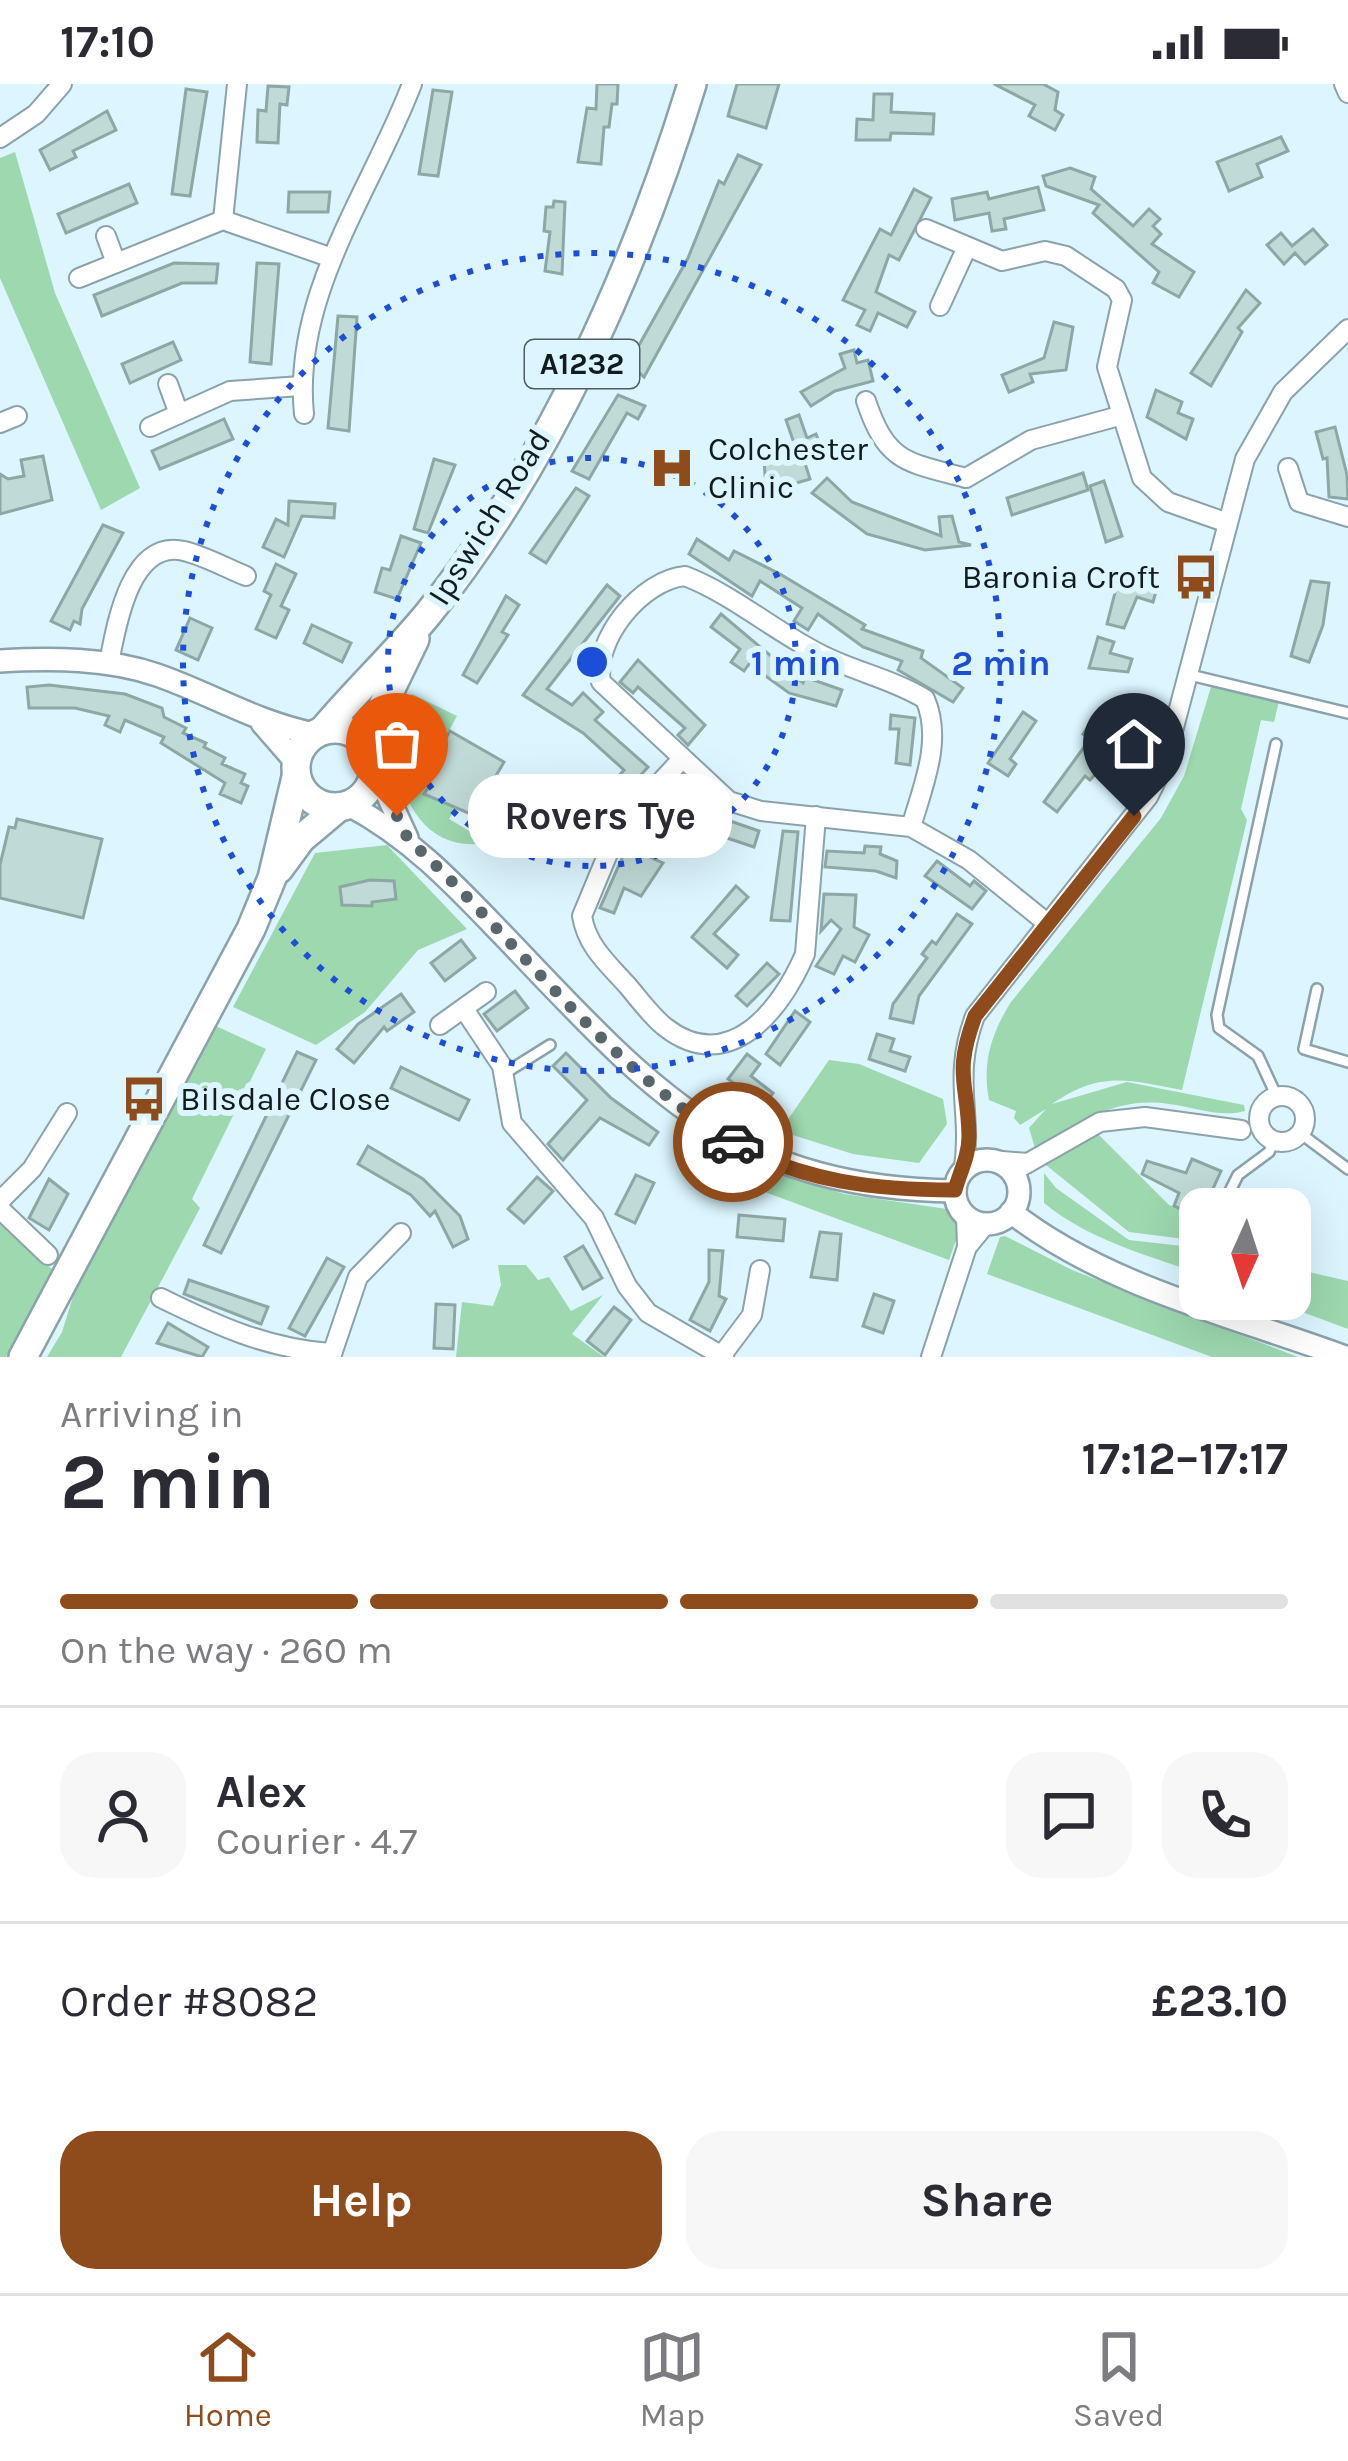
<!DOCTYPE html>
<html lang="en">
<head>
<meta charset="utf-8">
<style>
  body { margin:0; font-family:Karla,sans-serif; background:#f7f7f7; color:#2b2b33; height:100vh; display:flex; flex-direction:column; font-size:45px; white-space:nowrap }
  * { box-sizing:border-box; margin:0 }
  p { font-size:39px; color:#7c7c81 }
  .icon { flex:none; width:66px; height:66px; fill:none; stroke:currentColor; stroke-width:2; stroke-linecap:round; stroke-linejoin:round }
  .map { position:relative; height:1273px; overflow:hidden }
  .details { display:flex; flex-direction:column; background:#fff; flex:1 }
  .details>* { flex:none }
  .needle { width:78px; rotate:183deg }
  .controls { position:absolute; left:1179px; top:1104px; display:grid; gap:24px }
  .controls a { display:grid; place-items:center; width:132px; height:132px; border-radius:24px; background:#fff; box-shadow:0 12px 48px #0002; font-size:60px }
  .pin { position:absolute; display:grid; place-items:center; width:102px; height:102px; color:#fff; margin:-123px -51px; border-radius:50% 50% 50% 0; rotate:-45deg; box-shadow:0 0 12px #0007 }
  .pin .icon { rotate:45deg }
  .courier { position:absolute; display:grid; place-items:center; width:120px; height:120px; margin:-60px; border:9px solid #8e4b1c; border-radius:50%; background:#fff; color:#222; box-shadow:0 3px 15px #0007 }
  .bubble { position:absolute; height:84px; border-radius:36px; background:#fff; box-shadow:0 12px 48px #0002; font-size:39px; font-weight:700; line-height:84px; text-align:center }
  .overview em { font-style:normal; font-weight:700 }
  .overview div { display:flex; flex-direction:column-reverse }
  .overview { display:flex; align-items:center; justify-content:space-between; height:204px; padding:0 60px }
  h1 { font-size:78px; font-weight:700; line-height:90px }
  .bar { display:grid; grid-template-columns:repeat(4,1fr); gap:18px 12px; align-content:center; height:144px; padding:0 60px }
  .bar i { height:15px; border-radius:9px; background:#e1e1e2 }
  .bar .current { background:#8e4b1c }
  .bar p { grid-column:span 4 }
  .line { display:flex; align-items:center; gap:30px; padding:0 60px; border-top:3px solid #e1e1e2 }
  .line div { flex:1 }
  .round { display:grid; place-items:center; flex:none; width:126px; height:126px; border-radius:36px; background:#f7f7f7 }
  .primary-button { display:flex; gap:24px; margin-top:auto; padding:24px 60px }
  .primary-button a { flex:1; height:138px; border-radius:36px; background:#8e4b1c; color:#fff; font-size:48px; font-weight:700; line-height:138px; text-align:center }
  .primary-button a+a { background:#f7f7f7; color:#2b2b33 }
  .status { display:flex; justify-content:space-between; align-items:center; height:84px; padding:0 60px; background:#fff; direction:ltr }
  .status svg { height:33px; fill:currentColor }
  .menu { display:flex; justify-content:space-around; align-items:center; height:168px; border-top:3px solid #e1e1e2; background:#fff; font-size:33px; color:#7c7c81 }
  .menu a { display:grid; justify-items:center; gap:6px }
  .menu .current { color:#8e4b1c }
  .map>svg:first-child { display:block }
  .green { fill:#9dd8af }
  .building { fill:#c0dad7; stroke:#8da7a4; stroke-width:3 }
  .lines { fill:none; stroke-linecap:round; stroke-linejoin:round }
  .service-casing { stroke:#8ba2aa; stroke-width:14 }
  .minor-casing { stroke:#8ba2aa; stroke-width:22 }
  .tertiary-casing { stroke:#8ba2aa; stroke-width:26 }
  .primary-casing { stroke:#8ba2aa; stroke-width:32 }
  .service { stroke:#fff; stroke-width:9 }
  .minor { stroke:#fff; stroke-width:18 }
  .tertiary { stroke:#fff; stroke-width:21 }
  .primary { stroke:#fff; stroke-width:27 }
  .done { stroke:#59676c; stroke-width:12; stroke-dasharray:0 21.6 }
  .route { stroke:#8e4b1c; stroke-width:15 }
  .ring { fill:none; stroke:#1d4ed8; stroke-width:6; stroke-dasharray:6 12 }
  .labels { text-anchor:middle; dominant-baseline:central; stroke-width:12; stroke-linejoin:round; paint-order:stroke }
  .shield { fill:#dcf5fe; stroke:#4f5c61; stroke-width:3 }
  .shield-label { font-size:30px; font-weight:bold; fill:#121b1e }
  .poi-label { font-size:33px; fill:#121b1e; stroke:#dcf5fe; text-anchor:start }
  .street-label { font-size:33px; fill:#121b1e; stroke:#dcf5fe }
  .centre { fill:#1d4ed8; stroke:#dcf5fe; stroke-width:6 }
  .ring-label { font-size:36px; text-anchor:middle; font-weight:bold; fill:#1d4ed8; stroke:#dcf5fe; stroke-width:12; stroke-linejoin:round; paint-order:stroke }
</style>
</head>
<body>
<div class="status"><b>17:10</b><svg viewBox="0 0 49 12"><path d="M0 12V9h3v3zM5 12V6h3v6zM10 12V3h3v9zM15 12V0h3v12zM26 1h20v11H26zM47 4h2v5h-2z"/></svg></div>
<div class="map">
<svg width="1348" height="1273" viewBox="0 0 1348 1273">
  <rect width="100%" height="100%" fill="#dcf5fe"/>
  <g class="green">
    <polygon points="15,68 55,209 140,404 101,426 0,194 0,74"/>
    <path d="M1219,601l60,16 -5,21 -13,-2 -20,89 6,11 -65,270c-53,-10 -81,-20 -130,14l75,-22 117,23 1,6c-26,7 -50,-4 -76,-7 -56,-8 -88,20 -134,44l-6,-20 17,-19 -26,16 -6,-7 2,-7 -27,-11c-7,-37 2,-66 22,-98l150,-184 23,-42 27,-89z"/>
    <path d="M412,610l45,22 -35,64 8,5 -5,10 32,11 -8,13 34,20 -4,5c-76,7 -101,-99 -67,-150z"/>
    <polygon points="387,761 467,845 418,866 365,928 316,961 233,923 315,769"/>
    <polygon points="216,942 266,965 192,1115 200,1124 121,1273 47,1273 62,1248 81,1187"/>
    <polygon points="829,976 859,980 943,1015 947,1040 919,1079 853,1070 780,1047"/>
    <polygon points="1096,1048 1169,1121 1200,1133 1200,1157 1129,1148 1046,1081"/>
    <polygon points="756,1081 844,1110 947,1125 961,1142 949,1176 743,1100"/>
    <path d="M1044,1089l12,15 73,52 71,8v26c-53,-19 -111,-34 -156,-71z"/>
    <polygon points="0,1140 52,1185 6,1273 0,1273"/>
    <polygon points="1005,1152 1072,1186 1298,1273 1212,1273 987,1190 1000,1153"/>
    <polygon points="498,1181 526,1181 538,1196 549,1193 571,1227 603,1211 572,1250 604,1273 456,1273 462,1218 493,1222 501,1201"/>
    <polygon points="1300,1186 1348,1197 1348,1245 1267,1215 1290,1215 1290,1188"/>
  </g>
  <g class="building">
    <polygon points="597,0 618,0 617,20 612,20 609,43 604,43 601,80 578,78 587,24 596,25"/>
    <polygon points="737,0 779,0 766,44 728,32"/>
    <polygon points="994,0 1043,0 1058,8 1055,26 1063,31 1055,46 1029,32 1035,21"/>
    <polygon points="268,2 289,3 287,21 280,20 278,59 257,58 258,26 266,27"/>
    <polygon points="186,5 207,8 190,112 172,110"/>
    <polygon points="433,6 452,8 438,92 419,90"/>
    <polygon points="874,10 892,10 891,28 934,30 933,50 891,49 890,56 856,56 857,35 873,36"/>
    <polygon points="107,27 116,46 73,67 76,73 50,86 40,66"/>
    <polygon points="1281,53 1288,67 1257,80 1262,93 1229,107 1217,78"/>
    <polygon points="738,71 761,81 644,293 629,279 688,174 719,97 724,100"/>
    <polygon points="1070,84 1095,93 1091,105 1133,142 1149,125 1160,135 1153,142 1161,150 1152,160 1194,188 1179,213 1153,199 1159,188 1093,129 1099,121 1046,102 1043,92"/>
    <polygon points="129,100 137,119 66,149 58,130"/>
    <polygon points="1038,103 1044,126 1004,135 1006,145 992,147 989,129 955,136 952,115 987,108 989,115"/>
    <polygon points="914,105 931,114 899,176 889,171 876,208 915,228 907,243 878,229 870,247 857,241 865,226 843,216 880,145 891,151"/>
    <polygon points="289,108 330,108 328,128 288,128"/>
    <polygon points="554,117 565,118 562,190 545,187 550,148 544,147 546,123 553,123"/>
    <polygon points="1313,145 1327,161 1305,180 1295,169 1284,180 1267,161 1281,149 1292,162"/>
    <polygon points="174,179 218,180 216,199 182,199 102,232 94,211"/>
    <polygon points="257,179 279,180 271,280 250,278"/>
    <polygon points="1246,206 1260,219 1238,244 1242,248 1211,302 1191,289"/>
    <polygon points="338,232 357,233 349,347 328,344"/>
    <polygon points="1054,238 1073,243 1066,286 1030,290 1033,298 1009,308 1002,291 1044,274"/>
    <polygon points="173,258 181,276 130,299 122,280"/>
    <polygon points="854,266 857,279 868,276 873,297 835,307 811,322 801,308 845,284 840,270"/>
    <polygon points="1156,306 1182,318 1178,329 1193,335 1186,355 1147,333"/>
    <polygon points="618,311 645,322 638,335 627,329 589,395 572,387"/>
    <polygon points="799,331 807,354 816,350 821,363 802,370 810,395 766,408 764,375 796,365 786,336"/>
    <polygon points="224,335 233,355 160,385 152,367"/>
    <polygon points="1335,343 1347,391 1348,415 1329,413 1327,374 1323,375 1316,348"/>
    <polygon points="43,372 52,416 0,430 0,390 8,395 24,392 21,376"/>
    <polygon points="434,375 455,381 428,449 414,445"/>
    <polygon points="1083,389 1088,406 1012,431 1007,414"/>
    <polygon points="827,394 852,418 941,452 939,433 952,432 959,458 971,461 925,466 867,450 812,409"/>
    <polygon points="1104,397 1122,452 1106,458 1090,402"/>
    <polygon points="576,404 589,412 546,479 530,469"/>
    <polygon points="289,417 335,420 334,434 302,432 284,473 263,463 276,435 288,441"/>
    <polygon points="103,441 123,449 82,525 80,540 74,537 70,546 51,537"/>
    <polygon points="401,452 421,459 397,515 375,508 382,484 390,486"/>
    <polygon points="697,455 729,476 734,467 780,490 865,541 862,545 923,567 921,574 963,604 953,618 898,586 902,577 863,563 818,530 808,546 794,537 802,524 760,497 752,512 689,470"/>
    <polygon points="276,480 296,490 281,522 289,526 276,554 256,545 271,511 264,507"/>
    <polygon points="1119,493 1157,504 1153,518 1137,513 1124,544 1107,540"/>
    <polygon points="1311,497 1329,499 1323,541 1309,578 1291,572"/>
    <polygon points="607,501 620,512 547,605 572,621 583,609 603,628 595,636 648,683 627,706 616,695 624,686 583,649 523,611"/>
    <polygon points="506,512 519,521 502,548 508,551 477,599 463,591"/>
    <polygon points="721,530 803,599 805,593 842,606 836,622 789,609 749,580 744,587 731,578 740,565 711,543"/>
    <polygon points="190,534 212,544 198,576 176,566"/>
    <polygon points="312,541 351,559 342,578 304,559"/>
    <polygon points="1098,553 1114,558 1110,569 1132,575 1128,588 1089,584"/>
    <polygon points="638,576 705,641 688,661 678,651 685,644 638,603 633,609 620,598"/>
    <polygon points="49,601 125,610 162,624 164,633 186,644 183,649 206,659 204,663 225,674 222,680 245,690 241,699 248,702 241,719 220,710 225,699 161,659 164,653 125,636 120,648 105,641 109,632 75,624 29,624 27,603"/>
    <polygon points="1023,628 1036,637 1010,675 1016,680 1008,692 988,679"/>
    <polygon points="1096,630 1115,643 1102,661 1114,670 1090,696 1085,692 1057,728 1044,718 1090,655 1083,650"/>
    <polygon points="891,631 915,634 910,681 896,679 899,645 890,645"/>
    <polygon points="450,647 504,678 473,731 424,710 430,701 421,696"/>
    <polygon points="697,720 712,723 710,730 759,747 754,763 706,747 704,755 689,751"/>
    <polygon points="17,735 102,755 83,834 0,814 0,781 9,743 15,744"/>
    <polygon points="783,747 798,748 790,837 771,836"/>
    <polygon points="865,762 881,763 880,770 897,777 896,794 876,787 825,783 827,767 864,769"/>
    <polygon points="627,763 663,779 641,812 624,804 614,829 600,824"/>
    <polygon points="937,777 970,802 974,797 986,807 972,825 925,792"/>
    <polygon points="370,796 394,797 396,815 372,818 372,822 342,821 340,803"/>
    <polygon points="736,802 748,813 714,850 738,871 727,884 692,853"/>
    <polygon points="824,810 856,811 854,843 869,851 855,878 843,872 834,890 816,882 841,845 831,836 821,847"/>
    <polygon points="957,830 972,840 919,912 913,939 890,934 893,920 927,874 922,870 932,857 936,860"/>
    <polygon points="461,856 475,874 445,897 431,879"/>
    <polygon points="767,879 779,890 747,922 736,912"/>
    <polygon points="515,907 528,924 497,947 484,930"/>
    <polygon points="401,910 414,928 387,947 384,943 354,979 337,965 358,940"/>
    <polygon points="795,927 810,938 780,981 766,970"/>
    <polygon points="877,950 894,955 890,967 910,973 905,987 869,975"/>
    <polygon points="297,968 316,976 221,1169 204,1161"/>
    <polygon points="566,969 611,1014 658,1048 649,1061 600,1034 563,1076 559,1072 548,1060 587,1016 553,982"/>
    <polygon points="747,970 760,980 751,992 773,1009 764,1022 728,995"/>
    <polygon points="401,983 469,1016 459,1036 391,1004"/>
    <polygon points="368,1062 423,1095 460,1132 468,1155 453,1163 435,1127 430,1132 411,1111 358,1080"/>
    <polygon points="1192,1075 1221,1087 1200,1133 1174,1122 1179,1109 1142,1090 1147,1077 1186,1089"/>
    <polygon points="636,1091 654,1099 635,1139 616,1130"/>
    <polygon points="537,1093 553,1107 524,1139 508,1125"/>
    <polygon points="49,1095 68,1110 49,1146 29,1134"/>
    <polygon points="739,1131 785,1135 783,1157 737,1153"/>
    <polygon points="820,1148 841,1150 837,1196 811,1193"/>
    <polygon points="583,1162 602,1194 583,1205 565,1173"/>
    <polygon points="709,1166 723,1167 719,1212 726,1215 710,1247 690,1236 709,1198"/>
    <polygon points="327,1174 344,1183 305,1252 289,1244"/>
    <polygon points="189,1196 268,1223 261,1240 184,1210"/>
    <polygon points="874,1210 894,1217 883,1249 863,1242"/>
    <polygon points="436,1220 455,1221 453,1265 434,1264"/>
    <polygon points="614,1223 631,1236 605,1271 587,1257"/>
    <polygon points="168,1239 208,1263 202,1273 157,1259"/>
  </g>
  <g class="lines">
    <g class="service-casing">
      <g id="service">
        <polyline points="1190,591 1348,629"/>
        <polyline points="1276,660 1217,931 1219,944 1258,972 1277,1013"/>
        <polyline points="1317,905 1304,965 1348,978"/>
        <polyline points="502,991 550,961"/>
        <polyline points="1300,1049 1348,1085"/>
        <polyline points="1221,1125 1238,1091 1269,1068 1274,1057"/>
      </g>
    </g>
    <g class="minor-casing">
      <g id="minor">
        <polyline points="1344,0 1348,9"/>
        <polyline points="0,54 36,30 62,0"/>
        <polyline points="223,136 237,0"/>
        <polyline points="926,145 1002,177 1045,167 1066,172 1116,205 1122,216 1107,283 1142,394 1168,418 1225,438"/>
        <polyline points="106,152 116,179"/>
        <polyline points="79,194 223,136 332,174"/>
        <polyline points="940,222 967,163"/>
        <polyline points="168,300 179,330"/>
        <path d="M866,317c21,62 40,61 100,77l65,-38 88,-24"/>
        <path d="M304,330c-12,-119 67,-223 108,-330"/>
        <polyline points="0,339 17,332"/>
        <polyline points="150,343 230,307 301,302"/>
        <polyline points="1288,384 1299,418 1348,433"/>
        <path d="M109,579c7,-36 21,-125 75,-112 21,5 42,17 62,25"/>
        <path d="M681,676l-62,67 -37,89c5,30 25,47 45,69 12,14 24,31 38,42 64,50 116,-17 140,-73l11,-138"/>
        <path d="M911,743c12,-41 32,-87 14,-128 -33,-20 -69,-27 -103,-44 -47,-23 -88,-60 -137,-79 -43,4 -92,63 -84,106l128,119 32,10 150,16 58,33 78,63"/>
        <polyline points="464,925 502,982 512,1039 594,1134 627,1202 648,1229 724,1273"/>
        <polyline points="440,941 486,908"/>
        <circle cx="1282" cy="1035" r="23"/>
        <polyline points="990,1076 1028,1079"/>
        <path d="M964,1084c8,-59 -12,-90 11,-152l173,-219 16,-32 81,-306 38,-67 65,-63"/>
        <polyline points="1012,1088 1100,1038 1145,1033 1241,1046"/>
        <polyline points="0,1117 32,1085 67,1029"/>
        <polyline points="0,1125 48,1171"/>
        <polyline points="966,1132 967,1163"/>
        <path d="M161,1214c57,28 105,50 169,55"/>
        <polyline points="722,1271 752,1231 760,1186"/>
        <polyline points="331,1273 358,1193 401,1149"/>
        <polyline points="931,1273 967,1163 985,1141"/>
      </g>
    </g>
    <g class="tertiary-casing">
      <g id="tertiary">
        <path d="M0,577c51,-3 108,-3 157,14 57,20 96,46 157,59"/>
        <polyline points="262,639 295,677"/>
        <polyline points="375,684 407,754"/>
        <path d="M349,721c62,33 105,79 153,129 146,152 227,254 453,257"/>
        <circle cx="987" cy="1108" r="32"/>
        <path d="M1011,1128c94,74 223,104 334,145"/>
      </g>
    </g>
    <g class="primary-casing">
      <g id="primary">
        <circle cx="335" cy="684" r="39"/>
        <path d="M324,645c33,-39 71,-75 104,-115 121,-150 208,-347 264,-530"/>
        <polyline points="370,665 383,621 415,555"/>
        <polyline points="279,785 301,755 339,723"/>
        <polyline points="23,1273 251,845 272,794 296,693"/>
      </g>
    </g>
    <use href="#service" class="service"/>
    <use href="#minor" class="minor"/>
    <use href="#tertiary" class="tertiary"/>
    <use href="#primary" class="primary"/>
  </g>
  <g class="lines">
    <path class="done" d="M397,732l11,23c108,99 198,228 325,303"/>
    <path class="route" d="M733,1058c67,40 145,48 222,48 5,-18 14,-34 14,-54 -1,-55 -16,-60 6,-120l159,-200"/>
  </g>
  <g class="ring">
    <circle cx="592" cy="578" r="204"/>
    <circle cx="592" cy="578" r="409"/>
  </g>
  <defs>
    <g id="hospital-bare" transform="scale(3.6)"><path d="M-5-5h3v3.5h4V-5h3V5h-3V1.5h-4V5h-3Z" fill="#8e4b1c" stroke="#dcf5fe" stroke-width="2.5" paint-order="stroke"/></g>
    <g id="bus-bare" transform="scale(3.6)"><path d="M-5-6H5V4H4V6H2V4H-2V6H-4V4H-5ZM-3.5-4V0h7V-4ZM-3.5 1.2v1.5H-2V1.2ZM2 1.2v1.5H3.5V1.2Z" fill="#8e4b1c" stroke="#dcf5fe" stroke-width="2.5" paint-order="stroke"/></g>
  </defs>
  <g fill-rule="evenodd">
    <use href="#hospital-bare" x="672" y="384"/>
    <use href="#bus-bare" x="1196" y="493"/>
    <use href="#bus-bare" x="144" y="1015"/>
  </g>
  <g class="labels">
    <rect class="shield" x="525" y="256" width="114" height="48" rx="9"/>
    <g class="shield-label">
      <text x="582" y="280">A1232</text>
    </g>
    <g class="poi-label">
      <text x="708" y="365">Colchester<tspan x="708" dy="38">Clinic</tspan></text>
      <text x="1160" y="493" text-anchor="end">Baronia Croft</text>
      <text x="180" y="1015">Bilsdale Close</text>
    </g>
    <g class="street-label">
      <text transform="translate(489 433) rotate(-58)">Ipswich Road</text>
    </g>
  </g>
  <circle cx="592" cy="578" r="18" class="centre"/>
  <g class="ring-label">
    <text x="796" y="591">1 min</text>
    <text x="1001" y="591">2 min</text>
  </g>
</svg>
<div class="controls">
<a><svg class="needle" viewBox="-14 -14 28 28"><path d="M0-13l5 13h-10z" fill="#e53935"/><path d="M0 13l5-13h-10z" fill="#7c7c81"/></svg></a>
</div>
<div class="pin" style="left:397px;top:732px;background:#ea580c"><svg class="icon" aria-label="bag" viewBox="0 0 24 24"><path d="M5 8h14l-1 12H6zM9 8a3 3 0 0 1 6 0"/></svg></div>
<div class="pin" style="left:1134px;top:732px;background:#1f2937"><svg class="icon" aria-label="home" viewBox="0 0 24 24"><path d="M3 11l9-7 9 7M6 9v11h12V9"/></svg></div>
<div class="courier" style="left:733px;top:1058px"><svg class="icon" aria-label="car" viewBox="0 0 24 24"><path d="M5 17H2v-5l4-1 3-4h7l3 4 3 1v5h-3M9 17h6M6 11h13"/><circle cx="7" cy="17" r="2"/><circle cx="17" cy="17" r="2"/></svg></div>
<div class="bubble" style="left:468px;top:690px;width:264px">Rovers Tye</div>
</div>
<section class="details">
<div class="overview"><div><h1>2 min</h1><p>Arriving in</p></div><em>17:12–17:17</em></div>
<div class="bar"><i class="current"></i><i class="current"></i><i class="current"></i><i></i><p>On the way · 260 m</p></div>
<div class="line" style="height:216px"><a class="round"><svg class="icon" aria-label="person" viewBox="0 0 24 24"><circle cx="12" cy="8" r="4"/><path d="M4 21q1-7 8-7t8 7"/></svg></a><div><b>Alex</b><p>Courier · 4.7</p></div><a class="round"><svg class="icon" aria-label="chat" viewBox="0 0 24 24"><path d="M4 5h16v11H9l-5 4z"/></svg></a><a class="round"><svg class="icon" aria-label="phone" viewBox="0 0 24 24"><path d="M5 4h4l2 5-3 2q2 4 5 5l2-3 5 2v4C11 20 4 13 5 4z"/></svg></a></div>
<div class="line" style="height:156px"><div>Order #8082</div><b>£23.10</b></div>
<div class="primary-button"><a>Help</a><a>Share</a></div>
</section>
<nav class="menu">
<a class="current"><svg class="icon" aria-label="home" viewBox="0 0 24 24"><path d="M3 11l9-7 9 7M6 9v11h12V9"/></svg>Home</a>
<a><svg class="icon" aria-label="map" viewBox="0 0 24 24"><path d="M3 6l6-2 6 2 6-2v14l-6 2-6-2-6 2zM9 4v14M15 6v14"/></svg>Map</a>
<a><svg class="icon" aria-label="saved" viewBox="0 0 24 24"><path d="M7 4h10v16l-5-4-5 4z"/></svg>Saved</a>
</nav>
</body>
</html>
